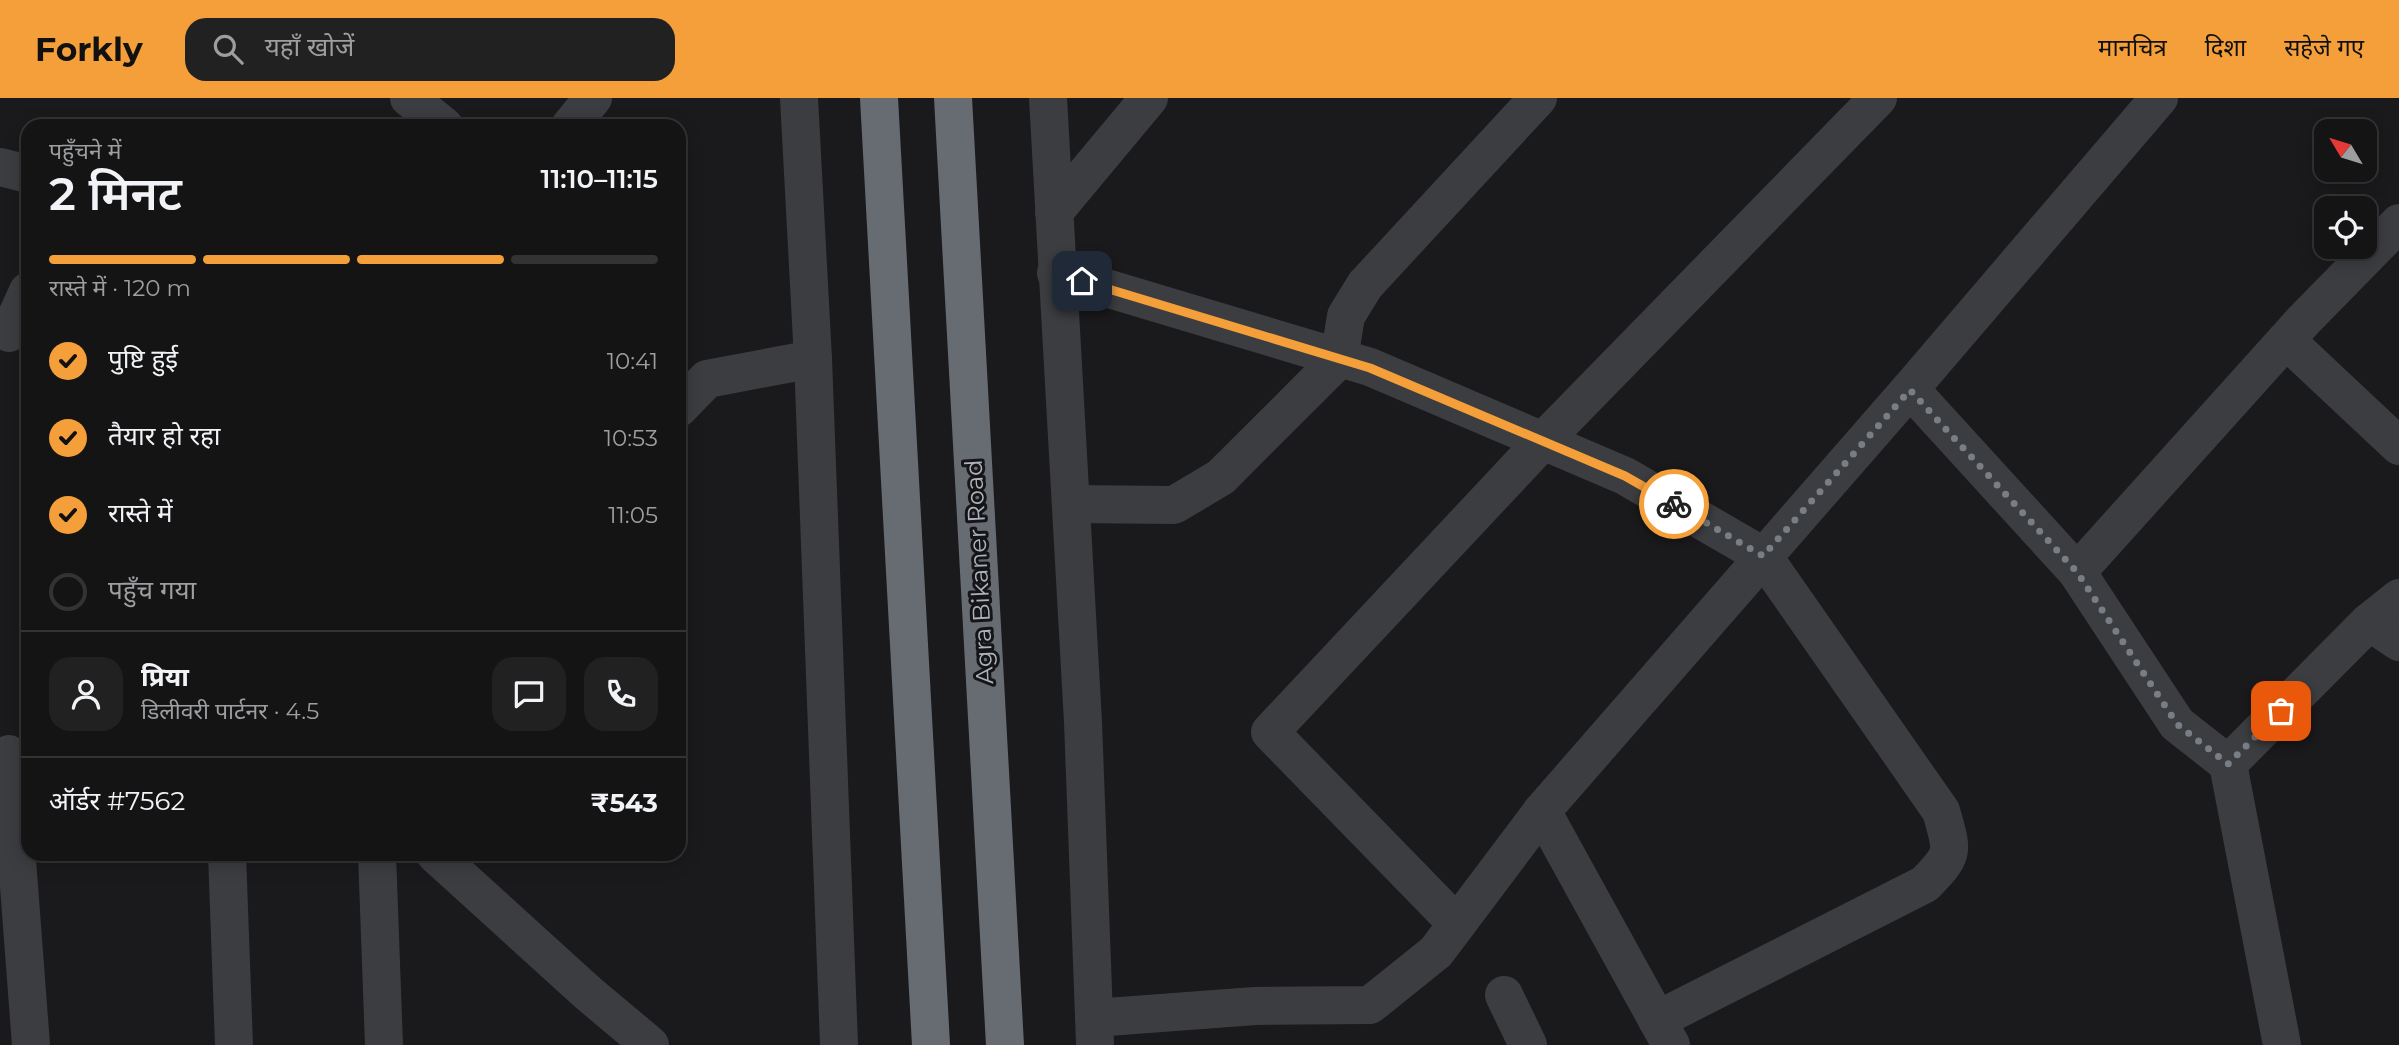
<!DOCTYPE html>
<html lang="hi">
<head>
<meta charset="utf-8">
<style>
  body { margin:0; font-family:Montserrat,"Noto Sans Devanagari",sans-serif; background:#212122; color:#f1f3f6; height:100vh; display:flex; flex-direction:column; font-size:26px; white-space:nowrap }
  * { box-sizing:border-box; margin:0 }
  p { font-size:23px; color:#9d9ea0 }
  .icon { flex:none; width:38px; height:38px; fill:none; stroke:currentColor; stroke-width:2; stroke-linecap:round; stroke-linejoin:round }
  .map { position:relative; flex:1; overflow:hidden }
  .side { position:absolute; left:21px; top:21px; width:665px; height:742px; display:flex; flex-direction:column; background:#141415; border-radius:21px; box-shadow:0 4px 18px #0003,0 0 0 2px #333334 }
  .side>* { flex:none }
  .needle { width:46px; rotate:308deg }
  .controls { position:absolute; left:2314px; top:21px; display:grid; gap:14px }
  .controls a { display:grid; place-items:center; width:63px; height:63px; border-radius:14px; background:#141415; box-shadow:0 4px 18px #0003,0 0 0 2px #333334; font-size:35px }
  .pin { position:absolute; display:grid; place-items:center; width:60px; height:60px; color:#fff; margin:-30px; border-radius:14px; box-shadow:0 4px 10px #0006 }
  .courier { position:absolute; display:grid; place-items:center; width:70px; height:70px; margin:-35px; border:5px solid #f49f3a; border-radius:50%; background:#fff; color:#222; box-shadow:0 2px 9px #0007 }
  .overview em { font-style:normal; font-weight:600 }
  .overview div { display:flex; flex-direction:column-reverse }
  .overview { display:flex; align-items:center; justify-content:space-between; height:119px; padding:0 28px }
  h1 { font-size:46px; font-weight:600; line-height:52px }
  .bar { display:grid; grid-template-columns:repeat(4,1fr); gap:10px 7px; align-content:center; height:84px; padding:0 28px }
  .bar i { height:9px; border-radius:5px; background:#333334 }
  .bar .selected { background:#f49f3a }
  .bar p { grid-column:span 4 }
  .line { display:flex; align-items:center; gap:18px; padding:0 28px; border-top:2px solid #333334 }
  .line div { flex:1 }
  .round { display:grid; place-items:center; flex:none; width:74px; height:74px; border-radius:21px; background:#212122 }
  ol { padding:0 28px; list-style:none }
  li { display:flex; align-items:center; gap:21px; height:77px }
  li p { margin-inline-start:auto }
  li .icon { padding:7px; border-radius:50%; background:#f49f3a; color:#111; stroke-width:4 }
  li:last-child { color:#9d9ea0 }
  li i { width:38px; height:38px; border:4px solid #333334; border-radius:50% }
  header { display:flex; align-items:center; gap:42px; box-sizing:border-box; height:98px; padding:0 35px; background:#f49f3a; color:#111 }
  header strong { font-size:33px }
  nav { display:flex; gap:38px; margin-inline-start:auto; font-size:24px }
  .search { width:490px; height:63px; background:#212122; display:flex; align-items:center; gap:18px; box-sizing:border-box; padding:0 24px; border-radius:21px; color:#9d9ea0; font-size:26px }
  .map>svg:first-child { display:block }
  .lines { fill:none; stroke-linecap:round; stroke-linejoin:round }
  .minor { stroke:#3b3d41; stroke-width:38 }
  .highway { stroke:#676b72; stroke-width:38 }
  .done { stroke:#797d84; stroke-width:7; stroke-dasharray:0 12.6 }
  .route { stroke:#f49f3a; stroke-width:9 }
  .labels { text-anchor:middle; dominant-baseline:central; stroke-width:6; stroke-linejoin:round; paint-order:stroke }
  .street-label { font-size:24px; fill:#acb3bc; stroke:#151517 }
</style>
</head>
<body>
<header>
<strong>Forkly</strong>
<div class="search"><svg class="icon" aria-label="search" viewBox="0 0 24 24"><circle cx="10" cy="10" r="6"/><path d="M15 15l6 6"/></svg>यहाँ खोजें</div>
<nav><a>मानचित्र</a><a>दिशा</a><a>सहेजे गए</a></nav>
</header>
<div class="map">
<svg width="2399" height="947" viewBox="0 0 2399 947">
  <rect width="100%" height="100%" fill="#1a1a1c"/>
  <g class="lines">
    <g class="minor">
      <polyline points="409,0 444,28"/>
      <polyline points="799,0 813,261 839,947"/>
      <polyline points="1048,0 1083,624 1095,945"/>
      <polyline points="570,28 593,0"/>
      <polyline points="0,69 28,76"/>
      <polyline points="1054,114 1149,0"/>
      <polyline points="2399,125 2303,223 2077,474 2177,626 2228,666 2369,524 2399,500"/>
      <path d="M1056,175l314,94 255,109 138,80 178,255c12,42 14,42 -16,73l-268,136"/>
      <polyline points="9,235 28,193"/>
      <polyline points="2286,242 2399,348"/>
      <polyline points="679,310 707,281 813,261"/>
      <polyline points="1071,406 1174,407 1221,379 1339,261 1346,218 1365,187 1538,0"/>
      <polyline points="2077,474 1910,291 2159,0"/>
      <polyline points="2369,524 2399,544"/>
      <polyline points="9,656 31,947"/>
      <polyline points="2228,666 2282,947"/>
      <polyline points="1542,713 1671,947"/>
      <polyline points="227,756 234,947"/>
      <polyline points="377,756 384,947"/>
      <polyline points="435,756 588,895 650,947"/>
      <polyline points="1457,826 1270,634 1543,343 1878,0"/>
      <polyline points="1504,897 1528,947"/>
      <polyline points="1094,920 1255,908 1370,907 1436,854 1542,713 1910,291"/>
    </g>
    <g class="highway">
      <polyline points="879,0 931,947"/>
      <polyline points="953,0 1005,947"/>
    </g>
  </g>
  <g class="lines">
    <polyline class="done" points="1674,406 1763,458 1910,292 2077,474 2177,626 2228,666 2281,613"/>
    <polyline class="route" points="1082,183 1370,270 1625,378 1674,406"/>
  </g>
  <g class="labels">
    <g class="street-label">
      <text transform="translate(979 474) rotate(-93)">Agra Bikaner Road</text>
    </g>
  </g>
</svg>
<div class="controls">
<a><svg class="needle" viewBox="-14 -14 28 28"><path d="M0-13l5 13h-10z" fill="#e53935"/><path d="M0 13l5-13h-10z" fill="#9d9ea0"/></svg></a>
<a><svg class="icon" aria-label="locate" viewBox="0 0 24 24"><circle cx="12" cy="12" r="6"/><path d="M12 2v4M12 18v4M2 12h4M18 12h4"/></svg></a>
</div>
<div class="pin" style="left:2281px;top:613px;background:#ea580c"><svg class="icon" aria-label="bag" viewBox="0 0 24 24"><path d="M5 8h14l-1 12H6zM9 8a3 3 0 0 1 6 0"/></svg></div>
<div class="pin" style="left:1082px;top:183px;background:#1f2937"><svg class="icon" aria-label="home" viewBox="0 0 24 24"><path d="M3 11l9-7 9 7M6 9v11h12V9"/></svg></div>
<div class="courier" style="left:1674px;top:406px"><svg class="icon" aria-label="bike" viewBox="0 0 24 24"><circle cx="6" cy="16" r="4"/><circle cx="18" cy="16" r="4"/><path d="M6 16l4-8h5l3 8M10 8l3 8H6M13 5h3"/></svg></div>
<section class="side">
<div class="overview"><div><h1>2 मिनट</h1><p>पहुँचने में</p></div><em>11:10–11:15</em></div>
<div class="bar"><i class="selected"></i><i class="selected"></i><i class="selected"></i><i></i><p>रास्ते में · 120 m</p></div>
<ol>
<li><svg class="icon" aria-label="check" viewBox="0 0 24 24"><path d="M5 12l5 5 9-10"/></svg>पुष्टि हुई<p>10:41</p></li>
<li><svg class="icon" aria-label="check" viewBox="0 0 24 24"><path d="M5 12l5 5 9-10"/></svg>तैयार हो रहा<p>10:53</p></li>
<li><svg class="icon" aria-label="check" viewBox="0 0 24 24"><path d="M5 12l5 5 9-10"/></svg>रास्ते में<p>11:05</p></li>
<li><i></i>पहुँच गया</li>
</ol>
<div class="line" style="height:126px"><a class="round"><svg class="icon" aria-label="person" viewBox="0 0 24 24"><circle cx="12" cy="8" r="4"/><path d="M4 21q1-7 8-7t8 7"/></svg></a><div><b>प्रिया</b><p>डिलीवरी पार्टनर · 4.5</p></div><a class="round"><svg class="icon" aria-label="chat" viewBox="0 0 24 24"><path d="M4 5h16v11H9l-5 4z"/></svg></a><a class="round"><svg class="icon" aria-label="phone" viewBox="0 0 24 24"><path d="M5 4h4l2 5-3 2q2 4 5 5l2-3 5 2v4C11 20 4 13 5 4z"/></svg></a></div>
<div class="line" style="height:91px"><div>ऑर्डर #7562</div><b>₹543</b></div>
</section>
</div>
</body>
</html>
